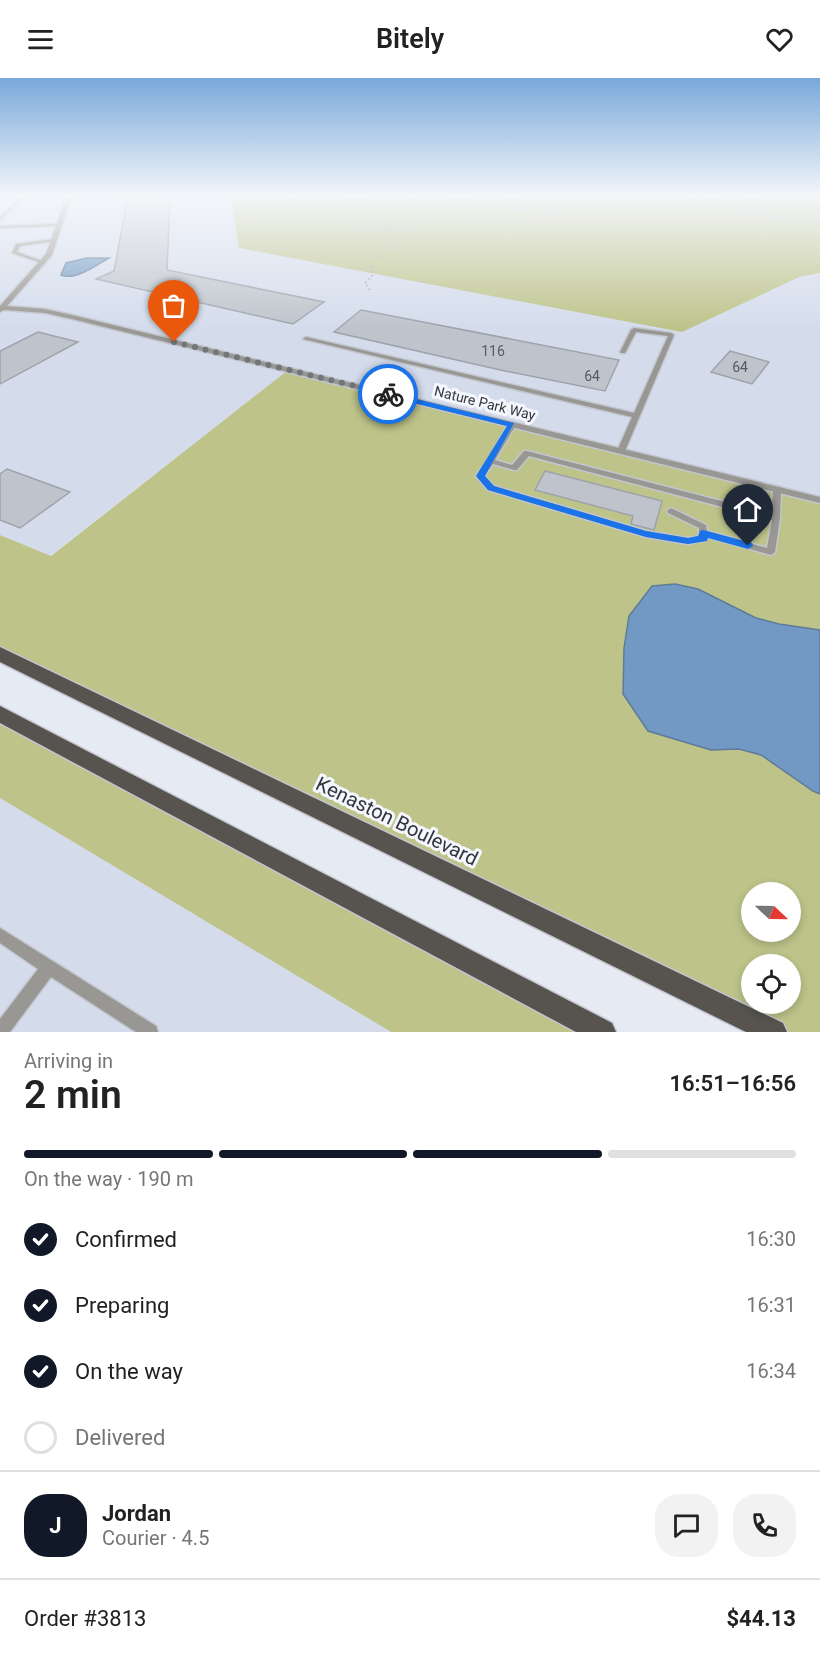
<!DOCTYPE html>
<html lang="en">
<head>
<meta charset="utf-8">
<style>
  body { margin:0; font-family:Roboto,sans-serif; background:#f2f2f2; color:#222; height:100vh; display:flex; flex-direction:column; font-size:22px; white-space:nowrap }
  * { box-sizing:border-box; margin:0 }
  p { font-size:20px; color:#767676 }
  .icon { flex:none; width:33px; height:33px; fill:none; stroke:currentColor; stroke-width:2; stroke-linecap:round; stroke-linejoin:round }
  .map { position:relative; height:954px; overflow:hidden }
  .panel { display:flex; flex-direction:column; background:#fff; flex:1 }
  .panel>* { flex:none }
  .needle { width:39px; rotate:112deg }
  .buttons { position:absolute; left:741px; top:804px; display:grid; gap:12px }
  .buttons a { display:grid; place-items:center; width:60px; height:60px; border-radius:50%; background:#fff; box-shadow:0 3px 9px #0003; font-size:30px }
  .pin { position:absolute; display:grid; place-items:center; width:51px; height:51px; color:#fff; margin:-62px -26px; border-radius:50% 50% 50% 0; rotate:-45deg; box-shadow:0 0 6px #0007 }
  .pin .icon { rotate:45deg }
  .courier { position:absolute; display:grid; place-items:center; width:60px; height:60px; margin:-30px; border:4px solid #1a73e8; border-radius:50%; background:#fff; color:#222; box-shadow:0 2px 8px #0007 }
  .overview em { font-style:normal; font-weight:600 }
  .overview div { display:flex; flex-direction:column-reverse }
  .overview { display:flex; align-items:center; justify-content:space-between; height:102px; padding:0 24px }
  h1 { font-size:39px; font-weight:600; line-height:45px }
  .bar { display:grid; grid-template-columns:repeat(4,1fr); gap:9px 6px; align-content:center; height:72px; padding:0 24px }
  .bar i { height:8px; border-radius:4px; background:#e0e0e0 }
  .bar .on { background:#111827 }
  .bar p { grid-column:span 4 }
  .line { display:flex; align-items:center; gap:15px; padding:0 24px; border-top:2px solid #e0e0e0 }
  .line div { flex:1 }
  .round { display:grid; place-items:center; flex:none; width:63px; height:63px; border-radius:24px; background:#f2f2f2 }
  ol { padding:0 24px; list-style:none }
  li { display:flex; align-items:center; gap:18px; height:66px }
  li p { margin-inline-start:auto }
  li .icon { padding:6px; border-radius:50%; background:#111827; color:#fff; stroke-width:4 }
  li:last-child { color:#767676 }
  li i { width:33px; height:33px; border:3px solid #e0e0e0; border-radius:50% }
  header { display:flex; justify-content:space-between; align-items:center; height:78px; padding:0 24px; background:#fff; font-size:27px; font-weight:600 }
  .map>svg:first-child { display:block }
  .built { fill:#d4dcec }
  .green { fill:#bdc389; fill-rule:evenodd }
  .water { fill:#7199c4; stroke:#5f7b9a; stroke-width:1.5 }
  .building { fill:#bfc4cc; stroke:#9ea3ab; stroke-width:1.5 }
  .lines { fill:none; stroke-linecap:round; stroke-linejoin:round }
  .service-casing { stroke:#c2c6ce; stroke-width:3 }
  .minor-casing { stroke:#c2c6ce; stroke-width:3 }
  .primary-casing { stroke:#c2c6ce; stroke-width:3 }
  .path-far1 { stroke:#a9acb3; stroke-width:1.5; stroke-dasharray:1.5 2; stroke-linecap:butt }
  .path { stroke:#a9acb3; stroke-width:2; stroke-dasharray:1.5 3; stroke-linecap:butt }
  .service { fill:#999793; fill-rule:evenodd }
  .minor { fill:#999793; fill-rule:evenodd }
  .primary { fill:#57534e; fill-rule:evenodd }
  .route { fill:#1a73e8 }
  .done { stroke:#72757a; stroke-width:6; stroke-dasharray:0 10.8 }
  .labels { text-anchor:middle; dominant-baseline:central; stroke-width:6; stroke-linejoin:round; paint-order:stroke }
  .number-label { font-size:14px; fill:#575a5e }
  .far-street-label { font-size:14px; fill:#343639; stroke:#f4f7fe }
  .near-street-label { font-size:20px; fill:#343639; stroke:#f4f7fe }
</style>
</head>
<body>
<header><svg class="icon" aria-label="menu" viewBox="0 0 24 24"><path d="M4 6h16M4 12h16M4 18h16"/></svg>Bitely<svg class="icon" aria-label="heart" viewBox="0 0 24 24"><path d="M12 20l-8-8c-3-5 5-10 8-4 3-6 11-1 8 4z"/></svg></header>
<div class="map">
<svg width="820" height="954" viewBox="0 0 820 954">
  <rect width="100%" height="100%" fill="#e6eaf3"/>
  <g class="built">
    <polygon points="0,117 230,117 240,170 799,199 820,195 820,422 288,292 50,478 0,457"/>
    <polygon points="0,720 318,910 391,954 0,954"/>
  </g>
  <g class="green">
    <polygon points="230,117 820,117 820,195 799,199 682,254 239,170"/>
    <path d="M288,292l532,130v532h-46l-774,-378v-119l51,21zM752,814h38v40h-38zM752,886h38v40h-38z"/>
    <polygon points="0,641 574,954 391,954 0,720"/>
  </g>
  <g class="water">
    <path d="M87,180h22c-12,7 -34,23 -48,17l5,-12z"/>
    <polygon points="675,506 698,511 756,540 779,546 820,552 820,716 813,713 761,677 739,671 711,672 648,653 623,616 624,570 629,538 652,508"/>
  </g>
  <g class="building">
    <polygon points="170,117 167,192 324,224 293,246 96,201 114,193 128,118"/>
    <polygon points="361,232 619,282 605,313 505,293 334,254"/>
    <polygon points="38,254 78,264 0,306 0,273"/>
    <polygon points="730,273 769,284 752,306 711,294"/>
    <polygon points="7,391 70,414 20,450 0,442 0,396"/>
    <polygon points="545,393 662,423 654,452 631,446 633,438 535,412"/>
  </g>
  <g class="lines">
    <g class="service-casing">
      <g id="service">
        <polygon points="23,117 28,117 0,142 0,139"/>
        <polygon points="60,146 59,148 0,150 0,148"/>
        <polygon points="54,161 56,163 20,168 17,174 45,184 45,186 12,175 16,166"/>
        <polygon points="634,250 671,255 674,257 625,373 621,375 617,373 632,339 303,261 306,259 634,335 668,258 636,254 625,275 621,275 620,274 631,252"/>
        <path d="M509,345h6l1,2 -21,35 17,5 12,-14h3l245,63 1,-25 4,-2h3l1,2 -1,29 -5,34 -4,3 -64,-18 -1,3 -18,4 -42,-7 -158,-47 -12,-14 12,-16zM529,378l243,64 -5,28 -60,-17 -1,-6 -35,-17 -4,3 1,2 31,15v8l-11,2 -42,-7 -152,-45 -10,-10 9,-12 21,6h3z"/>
        <polygon points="0,850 156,948 158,954 136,954 51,899 10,954 0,954 0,941 38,891 0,865"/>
      </g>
    </g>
    <g class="minor-casing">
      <polygon id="minor" points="67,117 72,117 52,177 7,228 45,231 72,237 820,419 820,425 72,241 45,235 4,232 0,234 0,228 46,176"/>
    </g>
    <g class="primary-casing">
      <g id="primary">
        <polygon points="0,569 783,945 787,954 746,954 0,584"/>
        <polygon points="0,628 612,945 616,954 576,954 0,645"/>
      </g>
    </g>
    <g class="path-far1">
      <polyline points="289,117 296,123 328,131"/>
      <path d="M379,117c-17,8 -41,0 -52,17l3,5 20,5 13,8 25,1 5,-5 -17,-7 -11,-13c23,-5 33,13 60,2l-12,-7 8,-6"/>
      <path d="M451,117l15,5 -5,14 2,4 9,4h61l31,-9c-21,-10 -44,1 -66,-7v-3l36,-8"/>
      <polyline points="676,117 738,134 820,146"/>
      <polyline points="697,117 729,127 820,142"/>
      <polyline points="733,117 784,128 820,132"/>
      <polyline points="372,188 375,181 418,143 461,117"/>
    </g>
    <polyline class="path" points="370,212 365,205 372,198 372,187"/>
    <use href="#service" class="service"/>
    <use href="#minor" class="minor"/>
    <use href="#primary" class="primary"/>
  </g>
  <linearGradient id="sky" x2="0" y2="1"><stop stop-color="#78a9da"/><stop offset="0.47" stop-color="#f4f6fa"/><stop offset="1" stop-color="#f4f6fa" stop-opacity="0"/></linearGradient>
  <rect width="820" height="251" fill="url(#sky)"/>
  <polygon class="route" points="388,314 514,345 485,398 494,408 646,453 688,460 698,458 700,453 703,452 752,465 753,468 748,471 708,460 707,463 688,466 646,459 488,412 476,398 507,348 385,318"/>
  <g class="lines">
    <polyline class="done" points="174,264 388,316"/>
  </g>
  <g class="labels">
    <g class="number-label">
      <text x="493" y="273">116</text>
      <text x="740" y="289">64</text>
      <text x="592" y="298">64</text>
    </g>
    <g class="far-street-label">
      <text transform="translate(485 325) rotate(14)">Nature Park Way</text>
    </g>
    <g class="near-street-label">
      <text transform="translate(397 743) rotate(26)">Kenaston Boulevard</text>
    </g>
  </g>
</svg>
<div class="buttons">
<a><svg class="needle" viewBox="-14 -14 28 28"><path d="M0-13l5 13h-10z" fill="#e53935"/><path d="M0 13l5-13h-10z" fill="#767676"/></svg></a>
<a><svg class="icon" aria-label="locate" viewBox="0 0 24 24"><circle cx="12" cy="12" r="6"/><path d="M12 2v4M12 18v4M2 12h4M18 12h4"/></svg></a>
</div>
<div class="pin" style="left:174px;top:264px;background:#ea580c"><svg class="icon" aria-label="bag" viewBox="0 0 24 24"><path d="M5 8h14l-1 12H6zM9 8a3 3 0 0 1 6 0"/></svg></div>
<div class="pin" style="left:748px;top:468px;background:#1f2937"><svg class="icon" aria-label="home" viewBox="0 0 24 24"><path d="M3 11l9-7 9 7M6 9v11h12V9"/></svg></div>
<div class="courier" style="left:388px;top:316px"><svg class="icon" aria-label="bike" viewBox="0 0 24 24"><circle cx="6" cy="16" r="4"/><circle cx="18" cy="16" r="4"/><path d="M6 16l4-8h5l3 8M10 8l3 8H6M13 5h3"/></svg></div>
</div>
<section class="panel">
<div class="overview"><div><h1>2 min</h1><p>Arriving in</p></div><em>16:51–16:56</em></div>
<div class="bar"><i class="on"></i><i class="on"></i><i class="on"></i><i></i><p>On the way · 190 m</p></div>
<ol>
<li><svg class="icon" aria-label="check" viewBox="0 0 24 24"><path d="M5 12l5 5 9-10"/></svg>Confirmed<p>16:30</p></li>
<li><svg class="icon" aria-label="check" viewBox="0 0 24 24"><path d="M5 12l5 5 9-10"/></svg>Preparing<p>16:31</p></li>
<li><svg class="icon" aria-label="check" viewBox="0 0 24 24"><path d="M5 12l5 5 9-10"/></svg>On the way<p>16:34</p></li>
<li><i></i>Delivered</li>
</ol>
<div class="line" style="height:108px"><b class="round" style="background:#111827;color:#fff">J</b><div><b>Jordan</b><p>Courier · 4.5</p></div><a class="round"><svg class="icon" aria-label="chat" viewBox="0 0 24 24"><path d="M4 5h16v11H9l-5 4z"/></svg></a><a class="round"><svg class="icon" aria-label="phone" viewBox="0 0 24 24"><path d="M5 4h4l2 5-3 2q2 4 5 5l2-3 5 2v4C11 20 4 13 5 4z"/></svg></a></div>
<div class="line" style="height:78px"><div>Order #3813</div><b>$44.13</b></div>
</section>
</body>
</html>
